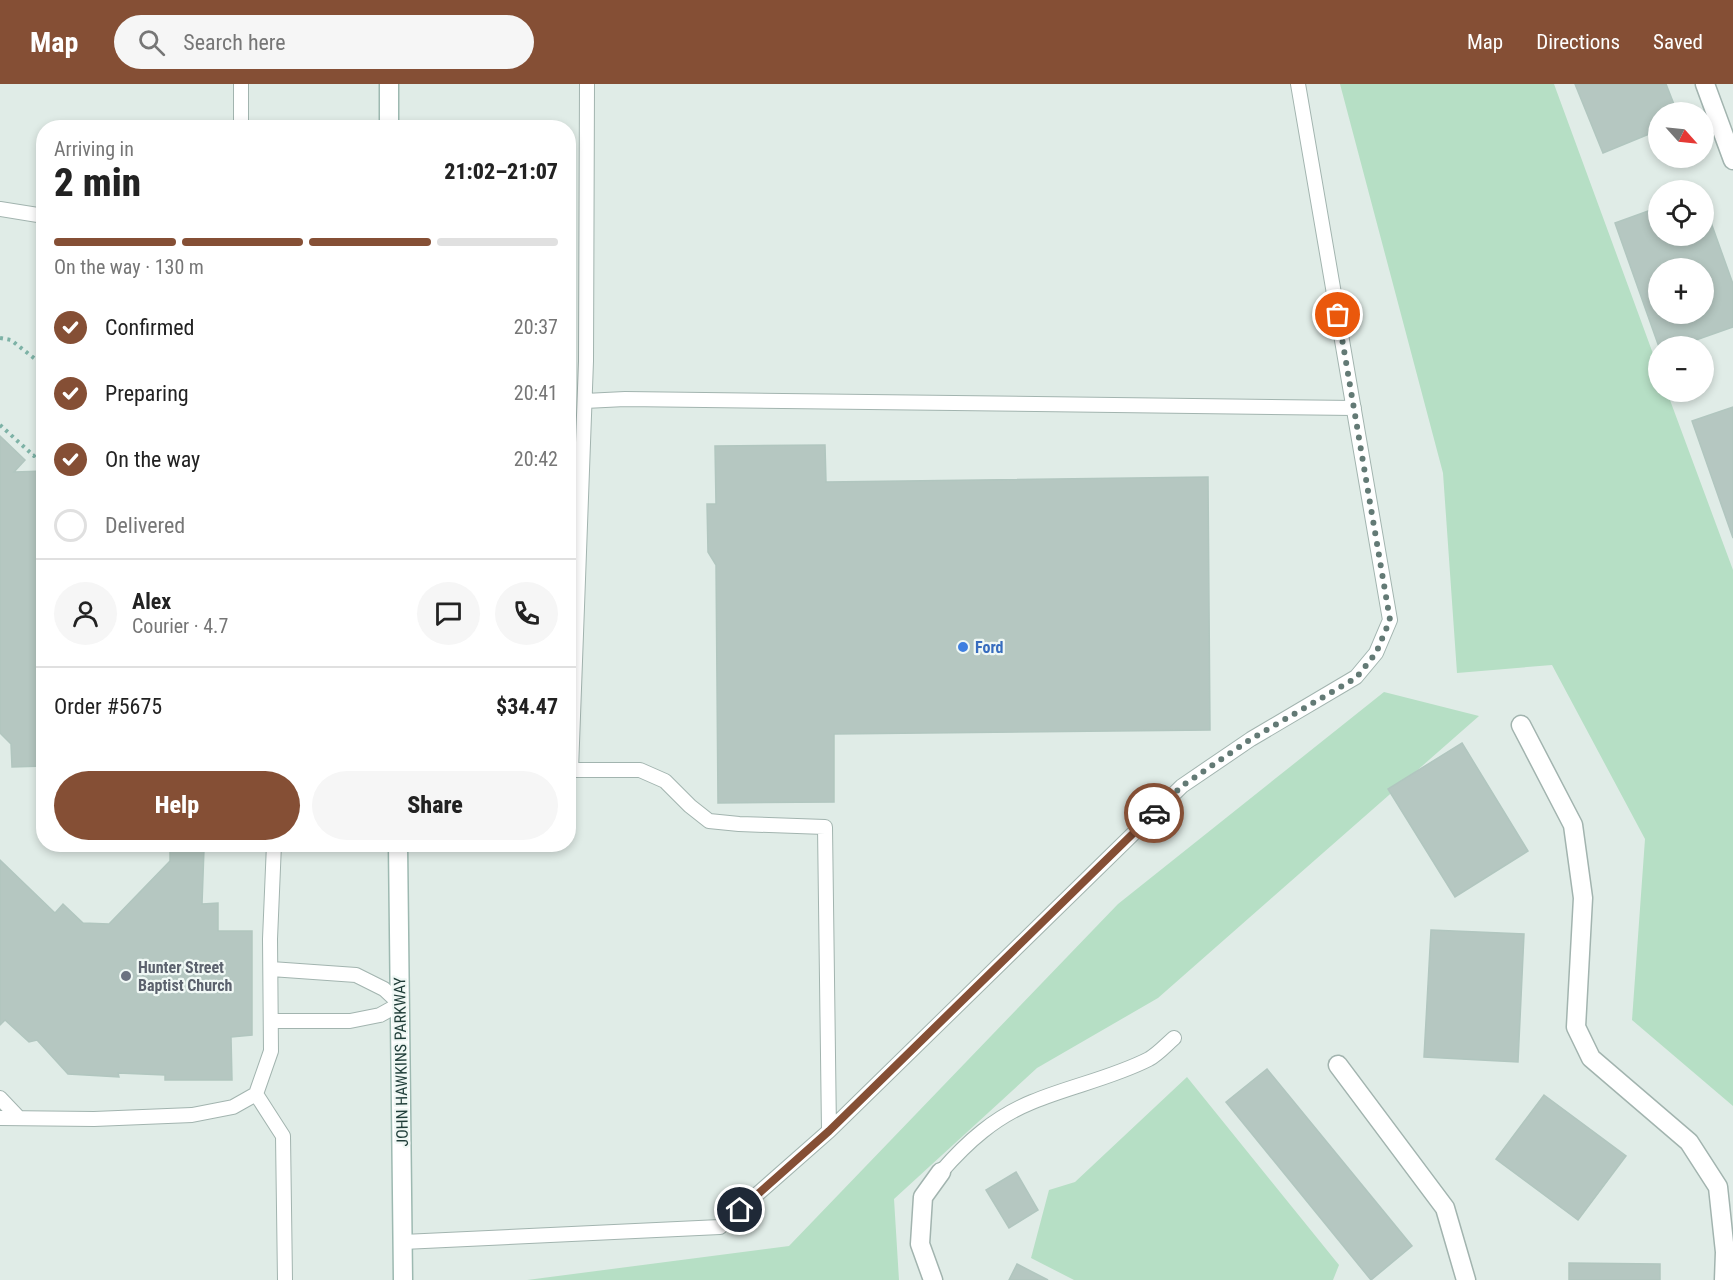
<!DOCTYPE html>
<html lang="en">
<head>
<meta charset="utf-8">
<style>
  :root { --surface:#fff; --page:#f6f6f6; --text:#222; --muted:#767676; --line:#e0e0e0; --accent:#854f35 }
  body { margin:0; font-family:"Roboto Condensed",sans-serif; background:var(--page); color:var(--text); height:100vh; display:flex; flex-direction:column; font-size:22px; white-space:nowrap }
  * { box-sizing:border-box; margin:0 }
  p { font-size:20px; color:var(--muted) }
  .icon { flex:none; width:33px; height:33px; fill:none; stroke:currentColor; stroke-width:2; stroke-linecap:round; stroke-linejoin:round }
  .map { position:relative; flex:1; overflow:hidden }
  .side { position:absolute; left:36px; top:36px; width:540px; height:732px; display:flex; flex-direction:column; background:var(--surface); border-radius:24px; box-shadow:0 3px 9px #0003 }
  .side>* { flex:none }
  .needle { width:39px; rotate:117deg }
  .controls { position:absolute; left:1648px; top:18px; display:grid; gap:12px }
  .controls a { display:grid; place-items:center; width:66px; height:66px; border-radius:50%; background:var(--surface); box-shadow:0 3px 9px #0003; font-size:30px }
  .pin { position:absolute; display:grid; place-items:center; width:51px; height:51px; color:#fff; margin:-26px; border:3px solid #fff; border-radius:50%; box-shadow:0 2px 6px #0007 }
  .courier { position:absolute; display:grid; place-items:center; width:60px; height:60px; margin:-30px; border:4px solid #854f35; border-radius:50%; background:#fff; color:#222; box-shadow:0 2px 8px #0007 }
  .head em { font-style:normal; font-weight:800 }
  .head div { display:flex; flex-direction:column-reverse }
  .head { display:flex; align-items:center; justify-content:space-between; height:102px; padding:0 18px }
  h1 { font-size:39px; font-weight:800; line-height:45px }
  .bar { display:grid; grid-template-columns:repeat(4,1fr); gap:9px 6px; align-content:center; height:72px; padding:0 18px }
  .bar i { height:8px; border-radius:4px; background:var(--line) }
  .bar .on { background:var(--accent) }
  .bar p { grid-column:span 4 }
  .line { display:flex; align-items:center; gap:15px; padding:0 18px; border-top:2px solid var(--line) }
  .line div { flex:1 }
  .round { display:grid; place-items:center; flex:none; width:63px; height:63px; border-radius:32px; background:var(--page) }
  ol { padding:0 18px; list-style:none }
  li { display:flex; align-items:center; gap:18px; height:66px }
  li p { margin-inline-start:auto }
  li .icon { padding:6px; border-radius:50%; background:var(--accent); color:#fff; stroke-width:4 }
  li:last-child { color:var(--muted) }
  li i { width:33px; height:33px; border:3px solid var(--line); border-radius:50% }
  .cta { display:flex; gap:12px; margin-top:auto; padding:12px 18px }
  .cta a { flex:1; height:69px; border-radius:36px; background:var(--accent); color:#fff; font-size:24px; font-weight:800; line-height:69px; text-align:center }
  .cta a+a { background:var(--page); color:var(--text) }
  header { display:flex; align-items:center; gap:36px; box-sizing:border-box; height:84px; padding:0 30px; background:var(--accent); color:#fff }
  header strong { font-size:28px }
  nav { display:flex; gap:33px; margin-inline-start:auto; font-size:21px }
  .search { width:420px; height:54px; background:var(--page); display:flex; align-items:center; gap:15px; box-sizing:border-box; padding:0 21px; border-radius:33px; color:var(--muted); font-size:22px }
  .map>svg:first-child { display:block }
</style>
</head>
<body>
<header>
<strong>Map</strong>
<div class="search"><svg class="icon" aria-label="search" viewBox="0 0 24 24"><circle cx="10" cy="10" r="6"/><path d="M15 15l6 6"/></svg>Search here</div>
<nav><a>Map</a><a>Directions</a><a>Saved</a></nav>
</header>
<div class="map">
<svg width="1733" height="1196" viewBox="0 0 1733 1196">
  <rect width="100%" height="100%" fill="#e0ece7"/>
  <path fill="#b6dfc5" d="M1340,0H1554L1659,286V308H1667L1733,486V1022L1632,936L1645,755L1552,581L1457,589L1443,389Z
    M1384,608L1479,632L1158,914L1037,984L894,1115L899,1196H527L789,1162L1118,820Z
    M1187,993L1339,1181L1333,1196H1074L1031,1174L1049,1106L1075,1098Z"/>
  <path fill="#b5c7c1" stroke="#b1c6bf" stroke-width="1.5" fill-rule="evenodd" d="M1575,0H1666L1677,28H1659V46L1603,69Z
    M1704,119L1733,200V243L1679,262L1659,263L1615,139L1659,123V152H1704ZM1659,184H1704V230H1659Z
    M1733,323V454L1692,337Z
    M0,352L25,376L14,388L44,387V682L12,683L11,660L0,649Z
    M825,361L826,398L1208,393L1210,646L834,650V718L718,719L716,481L708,468L707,420H716L715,362Z
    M1462,659L1528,767L1455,813L1388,705Z
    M166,760H252V762L204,765L202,820L218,819V847H252V951L231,953L232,996H165V991L118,989L119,993L68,990L37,956L29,958L5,936L0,941V776L55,829L63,820L83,839L109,840L170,777V764Z
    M1431,846L1524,850L1518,978L1424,973Z
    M1267,985L1412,1162L1371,1196L1226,1018Z
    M1544,1011L1626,1072L1578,1136L1496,1075Z
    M1016,1088L1038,1126L1009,1144L986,1106Z
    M1569,1179L1660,1180V1196H1569Z
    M1017,1180L1048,1196H1009Z"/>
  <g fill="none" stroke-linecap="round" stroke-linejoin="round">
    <g stroke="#a2b4af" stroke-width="16">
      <path id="lane" d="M241,0V44
        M0,125L44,132
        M585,317L625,315L1354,324
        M571,686L586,277L587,0
        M271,885L356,891L384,905L400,920L380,931L350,937H272
        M256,1010L283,1052L285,1196
        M0,1014L19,1034
        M0,1034L94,1035L192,1031L233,1023L256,1010L271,967L270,855L274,760
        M829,1047L1182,702L1251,655L1356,593L1376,569L1390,536L1298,0
        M941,1088C967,1058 995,1033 1032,1018C1070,1002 1112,994 1149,975C1158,970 1166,961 1174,954
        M403,1158L720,1143L829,1047L825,743L739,740L709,737L690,722L665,697L640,686H568"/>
    </g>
    <g stroke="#a2b4af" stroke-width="21">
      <path id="street" d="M1705,0L1733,76
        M1521,641L1573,741L1583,814L1576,943L1591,974L1689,1058L1718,1103L1725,1168L1724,1196
        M1338,981L1445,1124L1466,1196
        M933,1196L920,1160L923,1113L941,1088"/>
    </g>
    <g stroke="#9db9b1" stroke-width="21">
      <path id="secondary" d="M389,0V44
        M398,760L403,1196"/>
    </g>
    <path stroke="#7db2a6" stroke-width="4" stroke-dasharray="3 4.5" stroke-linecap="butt" d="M0,254L11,256L44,282
      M0,341L34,372L44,361"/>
    <use href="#lane" stroke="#fff" stroke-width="14"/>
    <use href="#street" stroke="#fff" stroke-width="18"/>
    <use href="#secondary" stroke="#fff" stroke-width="18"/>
  </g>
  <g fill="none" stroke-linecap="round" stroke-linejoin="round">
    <path stroke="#637a75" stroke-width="6" stroke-dasharray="0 10.8" d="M1154,729L1182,702L1251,655L1356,594L1376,569L1390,536L1338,231"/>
    <path stroke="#854f35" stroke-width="8" d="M740,1126L829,1047L1154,729"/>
  </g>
  <circle fill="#3f7fe0" stroke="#f0f8f5" stroke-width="2" cx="963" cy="563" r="6"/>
  <circle fill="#6b7280" stroke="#f0f8f5" stroke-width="2" cx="126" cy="892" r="6"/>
  <g text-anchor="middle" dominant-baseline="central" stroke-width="4.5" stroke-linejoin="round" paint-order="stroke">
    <g font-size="16" font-weight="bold" fill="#366cbe" stroke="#f0f8f5" text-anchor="start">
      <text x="975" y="563">Ford</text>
    </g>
    <g font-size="16" font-weight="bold" fill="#5b616d" stroke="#f0f8f5" text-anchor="start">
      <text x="138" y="883">Hunter Street<tspan x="138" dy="18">Baptist Church</tspan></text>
    </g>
    <g font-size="16" fill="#1f3d38" stroke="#f0f8f5">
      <text transform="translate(401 978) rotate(-91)">JOHN HAWKINS PARKWAY</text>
    </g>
  </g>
</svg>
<div class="controls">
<a><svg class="needle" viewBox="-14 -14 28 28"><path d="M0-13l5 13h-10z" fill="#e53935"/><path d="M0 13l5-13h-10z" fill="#767676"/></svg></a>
<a><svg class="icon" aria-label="locate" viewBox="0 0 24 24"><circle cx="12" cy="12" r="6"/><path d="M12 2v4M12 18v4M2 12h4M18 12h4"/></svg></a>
<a>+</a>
<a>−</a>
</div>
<div class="pin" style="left:1338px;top:231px;background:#ea580c"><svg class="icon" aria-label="bag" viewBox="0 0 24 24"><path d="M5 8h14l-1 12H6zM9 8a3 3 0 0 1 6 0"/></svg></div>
<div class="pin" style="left:740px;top:1126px;background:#1f2937"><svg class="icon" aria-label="home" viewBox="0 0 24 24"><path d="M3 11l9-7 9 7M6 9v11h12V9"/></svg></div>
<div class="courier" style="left:1154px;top:729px"><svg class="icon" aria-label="car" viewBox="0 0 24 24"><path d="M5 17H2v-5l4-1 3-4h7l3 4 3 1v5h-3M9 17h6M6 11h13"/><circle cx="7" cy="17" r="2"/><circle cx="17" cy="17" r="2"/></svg></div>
<section class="side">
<div class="head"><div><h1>2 min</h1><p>Arriving in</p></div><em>21:02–21:07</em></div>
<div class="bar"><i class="on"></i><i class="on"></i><i class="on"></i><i></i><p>On the way · 130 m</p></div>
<ol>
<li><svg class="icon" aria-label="check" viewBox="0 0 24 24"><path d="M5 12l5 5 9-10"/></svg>Confirmed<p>20:37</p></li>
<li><svg class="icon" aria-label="check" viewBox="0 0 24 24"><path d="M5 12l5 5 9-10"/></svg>Preparing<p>20:41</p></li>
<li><svg class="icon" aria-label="check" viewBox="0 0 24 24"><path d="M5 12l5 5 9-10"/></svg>On the way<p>20:42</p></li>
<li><i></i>Delivered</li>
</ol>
<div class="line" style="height:108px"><a class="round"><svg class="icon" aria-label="person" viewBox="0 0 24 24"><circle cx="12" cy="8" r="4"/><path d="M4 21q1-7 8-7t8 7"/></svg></a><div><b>Alex</b><p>Courier · 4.7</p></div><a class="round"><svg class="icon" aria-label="chat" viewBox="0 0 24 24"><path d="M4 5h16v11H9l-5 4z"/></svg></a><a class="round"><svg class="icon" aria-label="phone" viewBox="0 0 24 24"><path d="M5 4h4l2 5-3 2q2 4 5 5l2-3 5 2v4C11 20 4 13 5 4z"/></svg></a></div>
<div class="line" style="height:78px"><div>Order #5675</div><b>$34.47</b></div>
<div class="cta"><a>Help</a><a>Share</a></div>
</section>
</div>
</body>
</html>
